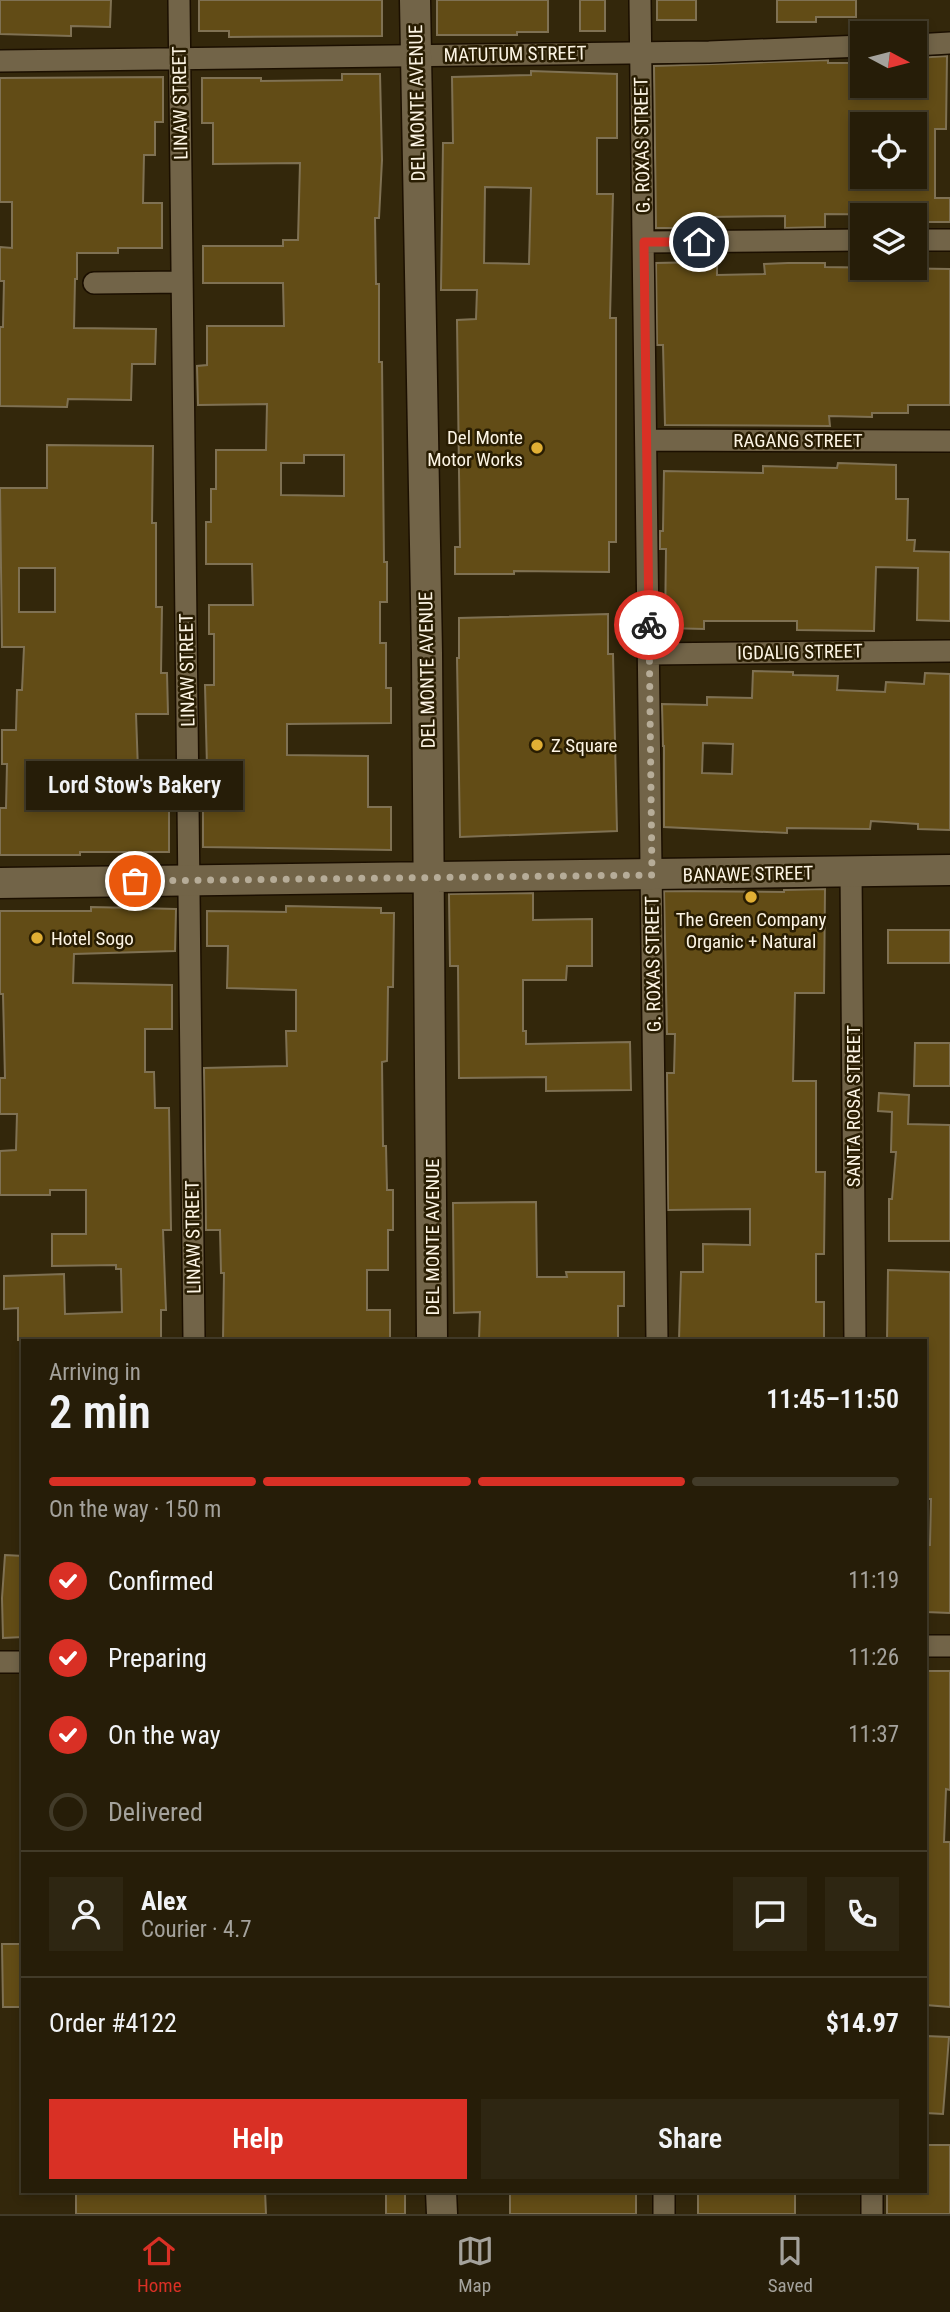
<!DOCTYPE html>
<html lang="en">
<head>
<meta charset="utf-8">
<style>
  :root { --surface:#261d08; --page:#2e2612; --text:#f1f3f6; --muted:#a4a29c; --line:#423b29; --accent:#d93025 }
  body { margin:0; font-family:"Roboto Condensed",sans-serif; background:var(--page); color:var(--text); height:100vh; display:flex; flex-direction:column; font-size:26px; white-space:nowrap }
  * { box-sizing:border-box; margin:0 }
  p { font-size:23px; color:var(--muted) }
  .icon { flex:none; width:38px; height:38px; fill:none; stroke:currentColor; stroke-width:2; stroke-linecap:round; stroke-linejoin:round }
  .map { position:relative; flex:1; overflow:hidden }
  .panel { position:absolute; left:21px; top:1339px; width:906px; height:854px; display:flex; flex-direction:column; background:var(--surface); border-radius:0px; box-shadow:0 4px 10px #0003,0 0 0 2px var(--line) }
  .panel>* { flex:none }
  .needle { width:46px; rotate:97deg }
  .fabs { position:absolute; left:850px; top:21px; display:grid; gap:14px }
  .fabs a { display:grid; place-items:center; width:77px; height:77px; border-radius:0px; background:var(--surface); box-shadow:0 4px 10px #0003,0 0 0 2px var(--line); font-size:35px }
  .pin { position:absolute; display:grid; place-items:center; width:60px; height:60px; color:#fff; margin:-30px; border:4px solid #fff; border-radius:50%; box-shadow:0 2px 7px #0007 }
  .courier { position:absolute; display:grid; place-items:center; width:70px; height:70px; margin:-35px; border:5px solid #d93025; border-radius:50%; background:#fff; color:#222; box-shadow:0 2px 9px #0007 }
  .bubble { position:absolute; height:49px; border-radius:0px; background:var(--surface); box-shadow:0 4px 10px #0003,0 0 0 2px var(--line); font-size:23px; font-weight:600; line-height:49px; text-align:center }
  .head em { font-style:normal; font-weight:600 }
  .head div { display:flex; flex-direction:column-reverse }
  .head { display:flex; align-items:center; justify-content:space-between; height:119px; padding:0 28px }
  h1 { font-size:46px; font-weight:600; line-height:52px }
  .bar { display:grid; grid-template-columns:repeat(4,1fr); gap:10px 7px; align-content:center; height:84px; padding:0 28px }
  .bar i { height:9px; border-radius:5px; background:var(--line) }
  .bar .selected { background:var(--accent) }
  .bar p { grid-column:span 4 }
  .line { display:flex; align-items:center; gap:18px; padding:0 28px; border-top:2px solid var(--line) }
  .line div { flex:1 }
  .round { display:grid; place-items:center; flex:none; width:74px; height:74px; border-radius:0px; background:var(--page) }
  ol { padding:0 28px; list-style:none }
  li { display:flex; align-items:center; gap:21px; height:77px }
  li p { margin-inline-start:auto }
  li .icon { padding:7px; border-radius:50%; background:var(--accent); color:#fff; stroke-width:4 }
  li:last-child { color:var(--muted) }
  li i { width:38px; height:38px; border:4px solid var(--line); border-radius:50% }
  .primary-button { display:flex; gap:14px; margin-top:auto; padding:14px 28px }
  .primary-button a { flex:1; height:80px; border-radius:0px; background:var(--accent); color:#fff; font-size:28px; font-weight:600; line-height:80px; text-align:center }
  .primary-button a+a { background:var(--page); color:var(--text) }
  .dock { display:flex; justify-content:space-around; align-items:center; height:98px; border-top:2px solid var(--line); background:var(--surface); font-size:19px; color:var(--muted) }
  .dock a { display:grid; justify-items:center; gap:4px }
  .dock .selected { color:var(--accent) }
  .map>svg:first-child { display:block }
</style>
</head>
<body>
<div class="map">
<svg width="950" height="2214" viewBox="0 0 950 2214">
  <rect width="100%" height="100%" fill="#33270b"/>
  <path fill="#624c16" stroke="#7f7153" stroke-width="2" fill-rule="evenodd" d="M0,0H111L110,27L71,26V36L0,34Z
    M199,0H382V36L229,37V31H199Z
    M437,0H548V32H517V35H437Z
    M580,0H605V31H580Z
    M657,0H696V20H657Z
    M777,0H856V17H816V22H777Z
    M947,56L946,129H935V198H950V222H915V215L825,214V227L785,228V216L706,217V228H656L654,66L828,60V63H861V86H915V58ZM863,124H915V177H863Z
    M531,71L617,74V138H597V194H613L610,318H616V542H609V572L514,571V574H455V547H460L457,320L476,319L477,290H441L443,143H453L452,77L531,75ZM485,187L531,188L529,264L484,263Z
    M342,74H380L382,160L379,218H375L376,284H379V362H382L384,562H387V602H380V643H386V688H391V723L287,724V755L368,756V807H391V850L203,847V809H208L205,685H214V634H209V605H253L252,564H206V522H211V489H216V450H266L267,404L198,405L197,366L207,365V326H284L283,283H203V246H283V240H298L300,163L213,164V123H202V78H261V81L342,80ZM304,455H344V496L281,495V463H304Z
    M163,77V122H155V155H144L143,203H162V248H118V253H77V279H75L74,328L156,329L155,364H132L131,400L68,399L67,407L0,406V327H3L4,281H0V247L12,248V202H0V78Z
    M702,255H717V275L765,274L764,264L788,263H825V267L950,269V405H908V413H872V417L829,416L830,426L665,425L663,345H657L656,263L702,262Z
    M47,445L153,446L152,523H156V607H162L161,673H167L168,714H136L138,770H153V810H169V852H80V855H0V808H6L7,764H2V730H16L17,690H22L24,647H2L0,488H47ZM19,568H55V612H19Z
    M838,463L896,465V499H908L907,540H915L914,551L950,552V621L917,620L918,568L876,567L874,631L797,630V621H704V629L665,628L666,549H660V531H663L664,471L763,473V466L837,468Z
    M608,614V654H613L617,831L460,837L457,658H459V618Z
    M753,671L793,672V675L838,676L837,690L885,692L886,682L924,684L925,673L950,674V830L918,829V824L871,821L870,829L787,828V833L664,827V746H663L662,704L707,705V697L752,698ZM703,743L733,744L732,774L702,773Z
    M825,889L824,993H795L793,1081H816V1172H825L824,1254H816V1302H824V1340H679L681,1272H703V1244L750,1245V1209L668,1210L667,1073H674L675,1034H667L664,891L784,892V890Z
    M533,893V920L592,919V966H567L566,980H523V1031H526V1044L630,1042L631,1090L546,1091V1077L459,1078L458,966H450L449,894Z
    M286,906L381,908V913H394L393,987H388L387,1061L382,1062L383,1146H386L387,1190H393V1230H388V1270H367V1310H390V1340H223L224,1273H221L220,1230H206L204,1068L287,1066L286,1031H296V990L227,988L228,946H207V911L286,912Z
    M91,907L176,909L175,951L74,954L73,983L172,985V1029H145V1072H154L155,1108H169L171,1230H163L166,1310H161V1340H18V1308L4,1309V1276L64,1274L65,1314L122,1312L121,1269H116V1265L52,1266V1234H86V1190H50V1195H0V1151L16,1150L17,1114H0V1078H5L3,994H0V911H91Z
    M888,930H950V963H888Z
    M915,1043H950V1086H914Z
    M879,1093L909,1095L908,1124L950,1125V1241H889V1199H892L896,1152H891L892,1112L878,1111Z
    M536,1202L537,1277H567L566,1272H624V1306H618V1340H479L480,1312L454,1313L453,1203Z
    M888,1270L950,1272V1613L926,1612V1574L928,1545H930L931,1499H926V1340H887Z
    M5,1555L23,1556V1637L3,1638L2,1598Z
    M926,1671H950V1790L946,1789L944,1842H950V2007L926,2005Z
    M2,1944H23V2007H3Z
    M926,2036L949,2037L943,2114L926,2113Z
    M926,2145H950V2214H887V2191H926Z
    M76,2191H265L266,2214H76Z
    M386,2191H405V2214H386Z
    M510,2191H636V2214H510Z
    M698,2192L795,2194V2214H698Z"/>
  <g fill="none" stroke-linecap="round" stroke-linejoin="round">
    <g stroke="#1b0f00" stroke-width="24">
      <path id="minor" d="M179,0L194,1340
        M640,0L657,1340
        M915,45L950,43
        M0,61L709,52L863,46
        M915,240H950
        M644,242L863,240
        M94,283L182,282
        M646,440L950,441
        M649,654L950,651
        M851,872L855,1340
        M926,1646H950
        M0,1662H23
        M664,2191V2214
        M872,2191V2214"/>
    </g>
    <g stroke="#1b0f00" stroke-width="33">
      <path id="secondary" d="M415,0L427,653L432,1340
        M0,883L950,870
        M441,2191L442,2214"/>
    </g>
    <use href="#minor" stroke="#726448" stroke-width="21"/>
    <use href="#secondary" stroke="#726448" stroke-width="30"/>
  </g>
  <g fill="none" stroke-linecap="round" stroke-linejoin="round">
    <path stroke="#b6ac98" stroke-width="7" stroke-dasharray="0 12.6" d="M135,881L652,875L649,625"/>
    <path stroke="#d93025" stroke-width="9" d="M649,625L644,242H699"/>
  </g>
  <g fill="#e1af34" stroke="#291d02" stroke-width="2.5">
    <circle cx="537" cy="448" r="7"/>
    <circle cx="537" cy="745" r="7"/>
    <circle cx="751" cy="897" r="7"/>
    <circle cx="37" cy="938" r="7"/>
  </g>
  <g text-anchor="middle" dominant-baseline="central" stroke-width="5" stroke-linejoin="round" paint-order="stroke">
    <g font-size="19" fill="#fcf4e4" stroke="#291d02">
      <text transform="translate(515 54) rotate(-1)">MATUTUM STREET</text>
      <text transform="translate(180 103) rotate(-91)">LINAW STREET</text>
      <text transform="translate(417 103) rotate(-91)">DEL MONTE AVENUE</text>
      <text transform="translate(642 145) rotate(-91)">G. ROXAS STREET</text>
      <text x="798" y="440">RAGANG STREET</text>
      <text transform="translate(800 652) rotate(-1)">IGDALIG STREET</text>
      <text transform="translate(187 670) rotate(-91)">LINAW STREET</text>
      <text transform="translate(427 670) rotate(-91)">DEL MONTE AVENUE</text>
      <text transform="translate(748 874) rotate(-1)">BANAWE STREET</text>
      <text transform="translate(653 964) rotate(-91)">G. ROXAS STREET</text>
      <text transform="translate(853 1106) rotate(-90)">SANTA ROSA STREET</text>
      <text transform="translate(193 1237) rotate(-91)">LINAW STREET</text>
      <text transform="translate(432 1237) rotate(-90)">DEL MONTE AVENUE</text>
    </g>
    <g font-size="19" fill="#fcf4e4" stroke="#291d02" text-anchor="start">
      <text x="523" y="437" text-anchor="end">Del Monte<tspan x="523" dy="22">Motor Works</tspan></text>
      <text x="551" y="745">Z Square</text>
      <text x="751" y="919" text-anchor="middle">The Green Company<tspan x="751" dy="22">Organic + Natural</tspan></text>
      <text x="51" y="938">Hotel Sogo</text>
    </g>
  </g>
</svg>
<div class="fabs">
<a><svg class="needle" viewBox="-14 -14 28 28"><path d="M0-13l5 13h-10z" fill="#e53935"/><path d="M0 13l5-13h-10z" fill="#a4a29c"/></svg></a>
<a><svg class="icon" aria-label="locate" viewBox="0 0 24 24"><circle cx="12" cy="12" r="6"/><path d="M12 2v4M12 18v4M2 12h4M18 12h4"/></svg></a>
<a><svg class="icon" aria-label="layers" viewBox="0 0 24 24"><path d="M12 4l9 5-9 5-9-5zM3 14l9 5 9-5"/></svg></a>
</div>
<div class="pin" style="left:135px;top:881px;background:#ea580c"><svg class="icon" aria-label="bag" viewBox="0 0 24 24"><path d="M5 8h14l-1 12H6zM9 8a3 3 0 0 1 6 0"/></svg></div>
<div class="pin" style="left:699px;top:242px;background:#1f2937"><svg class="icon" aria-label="home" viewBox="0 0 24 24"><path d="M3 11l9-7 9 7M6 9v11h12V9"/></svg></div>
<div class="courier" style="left:649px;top:625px"><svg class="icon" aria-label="bike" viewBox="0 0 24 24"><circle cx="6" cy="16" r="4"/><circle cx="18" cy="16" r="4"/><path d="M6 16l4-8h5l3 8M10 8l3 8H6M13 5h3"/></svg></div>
<div class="bubble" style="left:26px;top:761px;width:217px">Lord Stow's Bakery</div>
<section class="panel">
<div class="head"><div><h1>2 min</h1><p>Arriving in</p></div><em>11:45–11:50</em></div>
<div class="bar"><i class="selected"></i><i class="selected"></i><i class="selected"></i><i></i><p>On the way · 150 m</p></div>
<ol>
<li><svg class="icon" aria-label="check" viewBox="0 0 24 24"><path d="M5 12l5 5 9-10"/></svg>Confirmed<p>11:19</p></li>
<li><svg class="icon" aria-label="check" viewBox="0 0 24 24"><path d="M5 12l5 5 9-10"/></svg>Preparing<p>11:26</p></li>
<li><svg class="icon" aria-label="check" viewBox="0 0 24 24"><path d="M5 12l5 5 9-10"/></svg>On the way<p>11:37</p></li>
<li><i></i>Delivered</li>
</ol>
<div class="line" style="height:126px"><a class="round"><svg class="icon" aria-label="person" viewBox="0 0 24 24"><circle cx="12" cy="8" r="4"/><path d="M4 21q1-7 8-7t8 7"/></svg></a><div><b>Alex</b><p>Courier · 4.7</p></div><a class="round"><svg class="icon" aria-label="chat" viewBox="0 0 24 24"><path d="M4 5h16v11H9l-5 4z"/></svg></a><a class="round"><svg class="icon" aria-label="phone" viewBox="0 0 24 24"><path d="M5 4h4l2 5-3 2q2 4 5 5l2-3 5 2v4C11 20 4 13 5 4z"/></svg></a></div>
<div class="line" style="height:91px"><div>Order #4122</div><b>$14.97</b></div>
<div class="primary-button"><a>Help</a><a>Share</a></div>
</section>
</div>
<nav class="dock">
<a class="selected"><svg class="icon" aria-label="home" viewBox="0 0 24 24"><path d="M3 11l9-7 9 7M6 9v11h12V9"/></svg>Home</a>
<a><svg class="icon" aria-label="map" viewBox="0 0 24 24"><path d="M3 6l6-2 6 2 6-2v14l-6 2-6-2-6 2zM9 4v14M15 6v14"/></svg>Map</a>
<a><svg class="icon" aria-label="saved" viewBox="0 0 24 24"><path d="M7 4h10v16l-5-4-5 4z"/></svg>Saved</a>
</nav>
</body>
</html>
